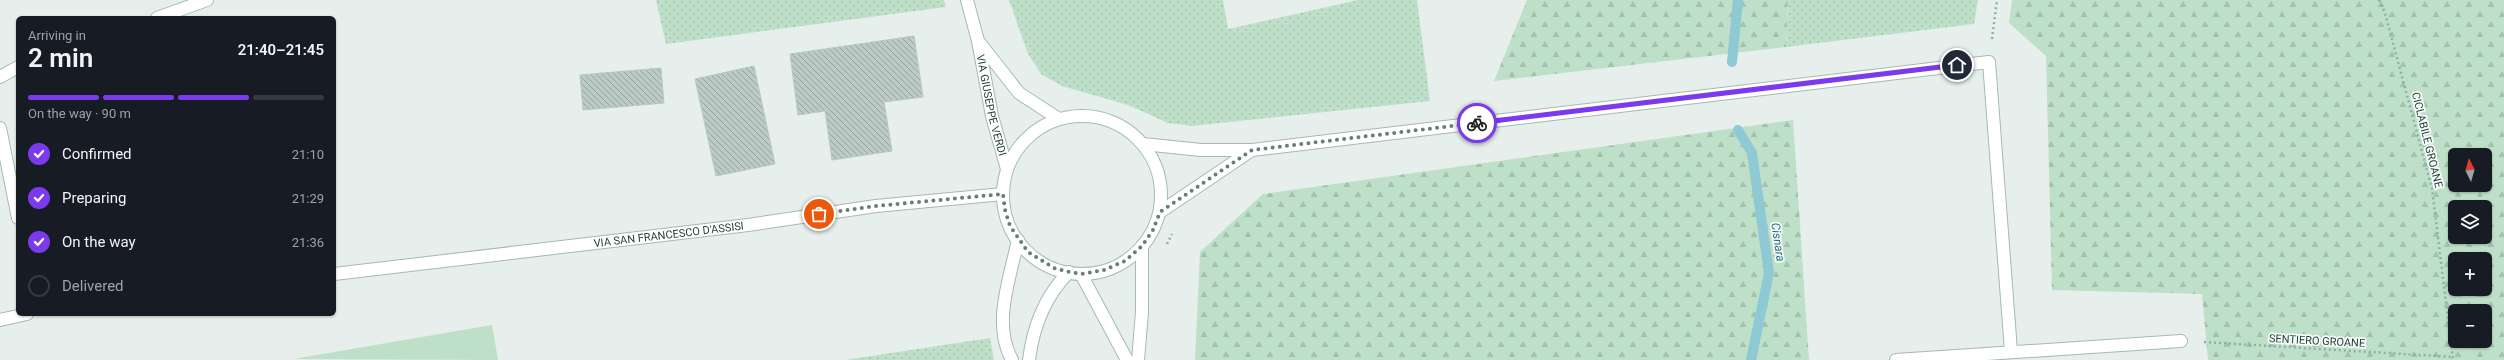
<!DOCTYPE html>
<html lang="en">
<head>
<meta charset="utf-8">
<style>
  :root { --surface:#171b24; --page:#242831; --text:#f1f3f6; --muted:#9ea1a6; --line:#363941; --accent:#7c3aed }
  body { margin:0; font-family:Roboto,sans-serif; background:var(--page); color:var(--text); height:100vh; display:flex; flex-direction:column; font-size:15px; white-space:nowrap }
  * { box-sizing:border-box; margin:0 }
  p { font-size:13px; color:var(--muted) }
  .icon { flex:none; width:22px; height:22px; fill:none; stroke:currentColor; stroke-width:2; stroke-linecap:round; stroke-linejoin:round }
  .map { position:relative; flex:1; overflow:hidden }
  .side { position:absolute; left:16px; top:16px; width:320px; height:300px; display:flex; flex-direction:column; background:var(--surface); border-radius:6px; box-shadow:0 1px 3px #0004 }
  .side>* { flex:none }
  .needle { width:26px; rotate:355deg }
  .tools { position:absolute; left:2448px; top:148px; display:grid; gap:8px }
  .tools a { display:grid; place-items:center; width:44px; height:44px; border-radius:6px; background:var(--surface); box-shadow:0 1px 3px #0004; font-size:20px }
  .pin { position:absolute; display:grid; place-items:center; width:34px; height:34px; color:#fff; margin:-17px; border:2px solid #fff; border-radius:50%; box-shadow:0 1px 4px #0007 }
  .courier { position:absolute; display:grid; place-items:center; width:40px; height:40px; margin:-20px; border:3px solid #7c3aed; border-radius:50%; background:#fff; color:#222; box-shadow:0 1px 5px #0007 }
  .summary em { font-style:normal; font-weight:600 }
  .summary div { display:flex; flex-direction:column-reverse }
  .summary { display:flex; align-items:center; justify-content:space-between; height:68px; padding:0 12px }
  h1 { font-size:26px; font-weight:600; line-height:30px }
  .bar { display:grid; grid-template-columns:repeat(4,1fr); gap:6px 4px; align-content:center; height:48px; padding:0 12px }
  .bar i { height:5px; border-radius:3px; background:var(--line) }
  .bar .current { background:var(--accent) }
  .bar p { grid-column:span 4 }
  ol { padding:0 12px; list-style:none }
  li { display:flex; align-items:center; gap:12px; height:44px }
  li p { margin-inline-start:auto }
  li .icon { padding:4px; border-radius:50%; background:var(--accent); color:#fff; stroke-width:4 }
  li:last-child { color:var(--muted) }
  li i { width:22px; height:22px; border:2px solid var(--line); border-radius:50% }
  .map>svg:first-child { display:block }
</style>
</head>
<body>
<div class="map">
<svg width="2504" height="360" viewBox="0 0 2504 360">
  <defs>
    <pattern id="green-dots" width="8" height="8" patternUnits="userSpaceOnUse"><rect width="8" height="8" fill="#bfe0c8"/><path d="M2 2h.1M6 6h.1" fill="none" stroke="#a4c1ad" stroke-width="1.8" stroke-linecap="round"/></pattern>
    <pattern id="forest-firs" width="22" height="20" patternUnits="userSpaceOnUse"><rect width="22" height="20" fill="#bfe0c8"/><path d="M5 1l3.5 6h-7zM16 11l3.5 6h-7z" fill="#a4c1ad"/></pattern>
    <pattern id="building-back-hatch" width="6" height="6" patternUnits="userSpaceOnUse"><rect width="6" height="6" fill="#bbcac4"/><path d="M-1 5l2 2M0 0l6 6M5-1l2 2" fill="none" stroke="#98a6a0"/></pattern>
  </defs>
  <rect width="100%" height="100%" fill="#e6efeb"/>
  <path fill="url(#green-dots)" d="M656,0H944L946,7L666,44Z
    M1009,0H1223L1228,29L1358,0H1417L1430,101L1192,126L1168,123L1128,105L1062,86L1041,74L1028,54Z
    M1788,0H1978L1974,24L1786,47Z
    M990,338L994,360H845Z"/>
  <path fill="url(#forest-firs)" fill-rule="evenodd" d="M1527,0H1788L1786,47L1494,81Z
    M2012,0H2504V360H2208L2202,294L2052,290L2046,56L2009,23ZM2455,155H2485V185H2455ZM2455,207H2485V237H2455ZM2455,259H2485V289H2455ZM2455,311H2485V341H2455Z
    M1793,120L1809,360H1195L1200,252L1263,194Z"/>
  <path fill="#bfe0c8" d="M492,325L498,360L293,359Z"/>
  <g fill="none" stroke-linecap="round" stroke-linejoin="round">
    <path stroke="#8ec9d4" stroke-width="10" d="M1732,62L1738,0
      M1738,130L1752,153L1769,273L1751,360"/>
  </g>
  <path fill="url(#building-back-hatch)" stroke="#b8c9c2" d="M914,36L923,97L884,102L892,151L832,160L825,111L798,115L790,54Z
    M754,66L775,164L716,176L695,79Z
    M661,68L664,103L583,110L580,75Z"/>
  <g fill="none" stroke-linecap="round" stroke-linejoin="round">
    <g stroke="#a8b8b2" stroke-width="14">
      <path id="lane" d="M157,18L207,0
        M0,77L18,67
        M0,128L18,218
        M1896,360L2181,341"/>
    </g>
    <g stroke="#a8b8b2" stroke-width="14">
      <g id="street">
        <path d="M1143,144L1201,150H1252L1989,62L2011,351"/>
        <path d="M1160,212L1252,150"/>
        <path id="s1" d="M334,274L748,225L876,206L1003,194"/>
        <path d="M0,320L27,314"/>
        <path d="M1012,360C992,324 1010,278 1018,240"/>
        <path d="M1029,360C1033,327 1045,296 1069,272"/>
      </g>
    </g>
    <g stroke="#a4bbb3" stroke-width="14">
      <g id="secondary">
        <path id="s2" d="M967,0L978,41L992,116L1007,169"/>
        <path d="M979,42L1019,93L1059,119"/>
        <circle cx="1082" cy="195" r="79"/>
        <path d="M1081,274L1127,360"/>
        <path d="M1138,360L1142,312V246"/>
      </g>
    </g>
    <path stroke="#86b3a5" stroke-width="2.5" stroke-dasharray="2 3" stroke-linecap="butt" d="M2379,0L2385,13L2432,189L2453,360
      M1992,39L1997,0
      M1167,244L1172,234
      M2204,342L2453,357"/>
    <use href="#lane" stroke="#fff" stroke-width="12"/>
    <use href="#street" stroke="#fff" stroke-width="12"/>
    <use href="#secondary" stroke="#fff" stroke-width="12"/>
  </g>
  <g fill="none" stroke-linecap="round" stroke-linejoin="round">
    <path stroke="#687f78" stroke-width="4" stroke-dasharray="0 7.2" d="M819,214L876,206L1003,194L1005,210L1010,226L1028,252L1054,268L1069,272L1081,274L1104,270L1125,261L1142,246L1153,230L1160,212L1252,150L1477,123"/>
    <path stroke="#7c3aed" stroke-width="5" d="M1477,123L1957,65"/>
  </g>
  <g text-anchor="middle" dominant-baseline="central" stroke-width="3.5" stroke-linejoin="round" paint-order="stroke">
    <g font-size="11" fill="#24423a" stroke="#f7fbf9">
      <text stroke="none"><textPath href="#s2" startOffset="108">VIA GIUSEPPE VERDI</textPath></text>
      <text transform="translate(2427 140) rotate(76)">CICLABILE GROANE</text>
      <text stroke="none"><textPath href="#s1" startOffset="337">VIA SAN FRANCESCO D'ASSISI</textPath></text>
      <text transform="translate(2317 341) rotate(3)">SENTIERO GROANE</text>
    </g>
    <g font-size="12" font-style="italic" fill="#1c6f80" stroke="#f7fbf9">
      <text transform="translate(1778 242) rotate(82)">Cisnara</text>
    </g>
  </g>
</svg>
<div class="tools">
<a><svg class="needle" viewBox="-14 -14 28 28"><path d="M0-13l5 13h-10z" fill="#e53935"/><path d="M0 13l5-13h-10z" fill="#9ea1a6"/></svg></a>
<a><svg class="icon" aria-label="layers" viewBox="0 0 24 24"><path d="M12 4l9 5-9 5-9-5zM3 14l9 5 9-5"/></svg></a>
<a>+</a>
<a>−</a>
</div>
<div class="pin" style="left:819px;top:214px;background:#ea580c"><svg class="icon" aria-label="bag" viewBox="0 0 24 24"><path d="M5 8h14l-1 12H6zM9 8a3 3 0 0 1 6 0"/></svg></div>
<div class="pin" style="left:1957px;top:65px;background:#1f2937"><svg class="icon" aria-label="home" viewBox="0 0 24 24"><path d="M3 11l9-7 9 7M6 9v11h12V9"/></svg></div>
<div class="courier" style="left:1477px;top:123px"><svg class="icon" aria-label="bike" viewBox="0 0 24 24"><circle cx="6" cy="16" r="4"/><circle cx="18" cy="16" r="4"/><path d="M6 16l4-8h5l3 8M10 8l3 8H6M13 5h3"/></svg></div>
<section class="side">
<div class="summary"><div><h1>2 min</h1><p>Arriving in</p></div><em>21:40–21:45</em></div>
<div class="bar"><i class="current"></i><i class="current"></i><i class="current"></i><i></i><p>On the way · 90 m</p></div>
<ol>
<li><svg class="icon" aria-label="check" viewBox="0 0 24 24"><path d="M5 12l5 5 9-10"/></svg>Confirmed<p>21:10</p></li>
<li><svg class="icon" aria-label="check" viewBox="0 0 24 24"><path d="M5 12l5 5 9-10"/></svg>Preparing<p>21:29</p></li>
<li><svg class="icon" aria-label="check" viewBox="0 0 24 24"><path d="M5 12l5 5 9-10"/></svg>On the way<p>21:36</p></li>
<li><i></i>Delivered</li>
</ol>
</section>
</div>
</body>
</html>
